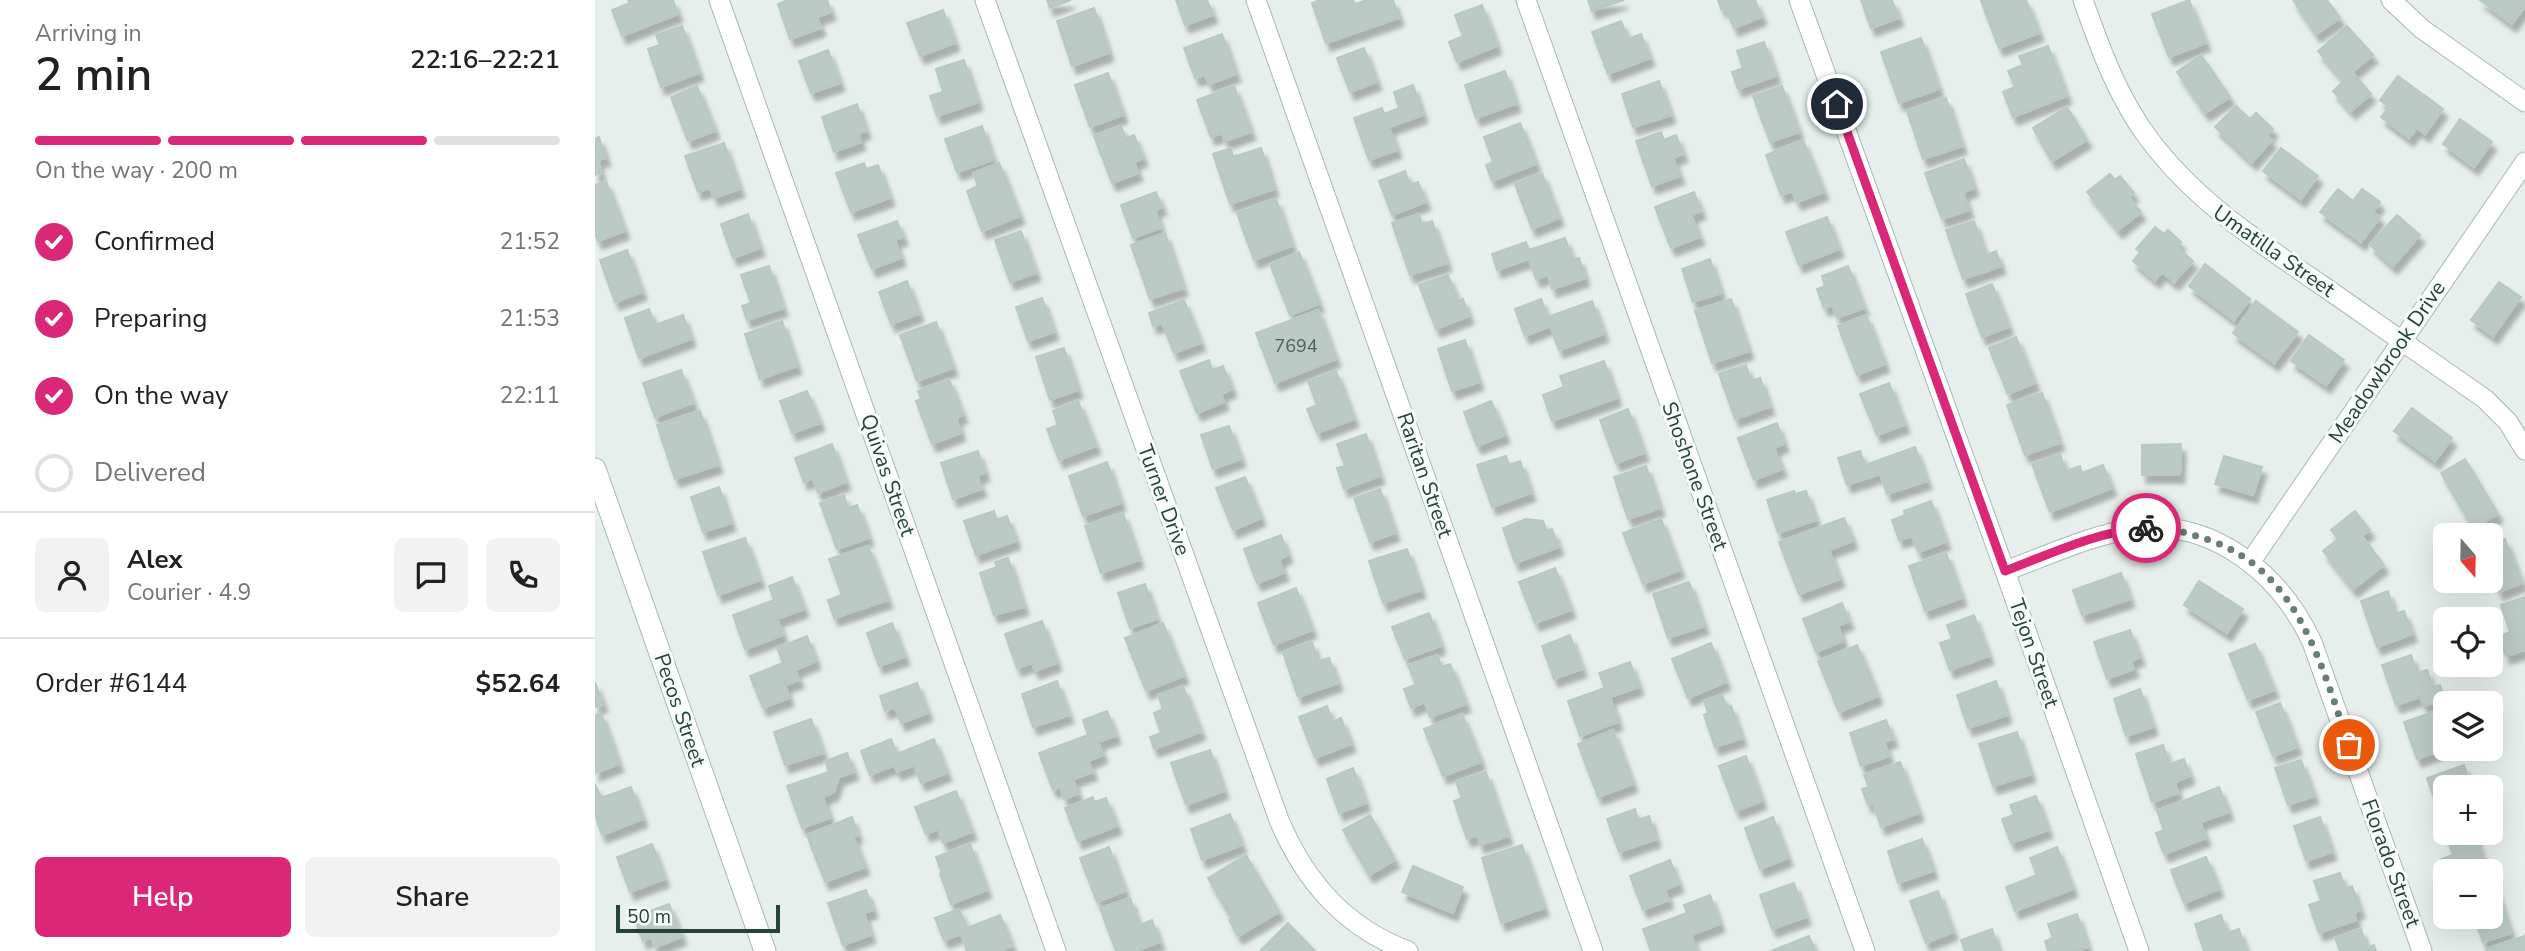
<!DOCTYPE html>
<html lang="en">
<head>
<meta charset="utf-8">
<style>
  :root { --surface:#fff; --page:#f2f2f2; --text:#202124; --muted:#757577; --line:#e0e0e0; --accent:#db2777 }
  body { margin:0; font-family:"Nunito Sans",sans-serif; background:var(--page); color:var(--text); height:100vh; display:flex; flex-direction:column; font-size:26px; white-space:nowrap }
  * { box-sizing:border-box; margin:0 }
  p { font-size:23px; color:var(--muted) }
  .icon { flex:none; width:38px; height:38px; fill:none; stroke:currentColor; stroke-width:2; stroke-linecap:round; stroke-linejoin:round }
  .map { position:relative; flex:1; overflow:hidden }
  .sheet { display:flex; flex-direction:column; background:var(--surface); width:595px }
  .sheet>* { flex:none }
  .needle { width:46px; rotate:160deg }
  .controls { position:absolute; left:1838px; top:523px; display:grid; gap:14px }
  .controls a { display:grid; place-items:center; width:70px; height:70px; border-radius:10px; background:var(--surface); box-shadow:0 7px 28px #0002; font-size:35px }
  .scale { position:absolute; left:21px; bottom:18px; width:164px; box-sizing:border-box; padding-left:7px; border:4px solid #24423a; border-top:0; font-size:19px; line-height:24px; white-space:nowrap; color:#24423a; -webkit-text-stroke:5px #f7fbf9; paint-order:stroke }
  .pin { position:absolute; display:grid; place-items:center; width:60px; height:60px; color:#fff; margin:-30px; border:4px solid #fff; border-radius:50%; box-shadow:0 2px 7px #0007 }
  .courier { position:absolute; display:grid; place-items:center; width:70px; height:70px; margin:-35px; border:5px solid #db2777; border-radius:50%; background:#fff; color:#222; box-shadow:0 2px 9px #0007 }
  .summary em { font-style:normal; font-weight:600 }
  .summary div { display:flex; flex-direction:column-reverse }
  .summary { display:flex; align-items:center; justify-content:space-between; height:119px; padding:0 35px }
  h1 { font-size:46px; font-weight:600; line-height:52px }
  .bar { display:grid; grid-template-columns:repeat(4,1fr); gap:10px 7px; align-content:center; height:84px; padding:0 35px }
  .bar i { height:9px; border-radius:5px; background:var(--line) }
  .bar .selected { background:var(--accent) }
  .bar p { grid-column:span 4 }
  .line { display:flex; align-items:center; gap:18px; padding:0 35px; border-top:2px solid var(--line) }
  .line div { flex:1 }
  .round { display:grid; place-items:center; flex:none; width:74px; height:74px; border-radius:10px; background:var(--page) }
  ol { padding:0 35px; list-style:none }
  li { display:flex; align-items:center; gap:21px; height:77px }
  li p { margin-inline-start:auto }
  li .icon { padding:7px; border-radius:50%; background:var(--accent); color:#fff; stroke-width:4 }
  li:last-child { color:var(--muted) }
  li i { width:38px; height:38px; border:4px solid var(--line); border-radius:50% }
  .action { display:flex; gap:14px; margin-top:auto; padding:14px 35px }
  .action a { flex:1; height:80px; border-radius:10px; background:var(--accent); color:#fff; font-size:28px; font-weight:600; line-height:80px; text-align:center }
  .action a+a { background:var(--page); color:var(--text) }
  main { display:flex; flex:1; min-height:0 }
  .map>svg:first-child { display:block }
</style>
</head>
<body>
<main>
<section class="sheet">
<div class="summary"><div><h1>2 min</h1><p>Arriving in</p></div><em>22:16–22:21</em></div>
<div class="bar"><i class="selected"></i><i class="selected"></i><i class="selected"></i><i></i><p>On the way · 200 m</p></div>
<ol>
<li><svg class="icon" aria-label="check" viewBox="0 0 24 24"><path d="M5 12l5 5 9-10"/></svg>Confirmed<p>21:52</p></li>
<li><svg class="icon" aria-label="check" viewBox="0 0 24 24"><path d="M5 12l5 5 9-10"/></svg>Preparing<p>21:53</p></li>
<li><svg class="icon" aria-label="check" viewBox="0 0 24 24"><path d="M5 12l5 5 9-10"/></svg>On the way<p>22:11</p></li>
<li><i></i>Delivered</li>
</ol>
<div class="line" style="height:126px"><a class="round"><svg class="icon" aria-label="person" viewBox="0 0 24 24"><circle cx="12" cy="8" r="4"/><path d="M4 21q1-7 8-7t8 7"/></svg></a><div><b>Alex</b><p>Courier · 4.9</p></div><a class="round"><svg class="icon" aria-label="chat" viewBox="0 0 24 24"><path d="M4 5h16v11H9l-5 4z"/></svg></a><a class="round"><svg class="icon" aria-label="phone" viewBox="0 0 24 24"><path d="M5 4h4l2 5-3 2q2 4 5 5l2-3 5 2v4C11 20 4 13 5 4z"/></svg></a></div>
<div class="line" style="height:91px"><div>Order #6144</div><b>$52.64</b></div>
<div class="action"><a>Help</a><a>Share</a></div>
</section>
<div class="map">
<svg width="1930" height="951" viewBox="0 0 1930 951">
  <defs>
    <filter id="shadow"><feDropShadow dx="4.5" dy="8" stdDeviation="2" flood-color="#0004"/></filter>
  </defs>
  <rect width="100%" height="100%" fill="#e6efeb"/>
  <path fill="#bbcac4" stroke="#b8c9c2" stroke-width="2" filter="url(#shadow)" d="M33,0H78L83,14L27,36L17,10L35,3Z
    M193,0H232L236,12L222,17L226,28L195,39L183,4Z
    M452,0H476L455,8Z
    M581,0H612L618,15L590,25Z
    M725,0H758L760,4L772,0H798L804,18L731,43L717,3Z
    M993,0H1029L997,11Z
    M1123,0H1160L1167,17L1139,28L1130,7L1126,9Z
    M1266,0H1297L1304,18L1276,28Z
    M1390,0H1431L1444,33L1404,48L1386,1Z
    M1594,0L1611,43L1574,57L1557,14Z
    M1698,0H1732L1745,18L1721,34Z
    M1885,0H1930V6L1917,24Z
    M887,5L902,46L862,62L854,42L868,36L860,15Z
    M499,8L514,53L477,66L462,21Z
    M348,10L360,43L325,56L312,23Z
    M1026,21L1033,39L1046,34L1055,58L1013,74L997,32Z
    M87,26L104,73L66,87L53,49L65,45L61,35Z
    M1752,26L1778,55L1757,72L1776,94L1756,111L1738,91L1749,81L1723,51Z
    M627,34L641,74L614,84L610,75L600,78L589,48Z
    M1326,38L1344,89L1304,103L1286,52Z
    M1169,42L1181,76L1143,89L1137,72L1148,68L1142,51Z
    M1453,46L1472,96L1418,117L1408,92L1420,87L1413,71L1428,65L1424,56Z
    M769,48L782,82L755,92L742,58Z
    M233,50L245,83L216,93L204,61Z
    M1606,55L1635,97L1610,113L1582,72Z
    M369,60L383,102L342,116L335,96L348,92L341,69Z
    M910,71L921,104L881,118L870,85Z
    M513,73L528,115L495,127L480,85Z
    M1803,76L1848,109L1830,134L1822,128L1814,138L1786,117L1794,107L1785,100Z
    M1064,81L1076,115L1038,127L1027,94Z
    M818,85L828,115L794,127L802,150L774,160L759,118L787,108L789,114L804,108L799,92Z
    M102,86L120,131L93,141L76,97Z
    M639,86L656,132L630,141L627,133L616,137L602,100Z
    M1187,86L1204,132L1175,142L1158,96Z
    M1351,98L1367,146L1328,159L1312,111Z
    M262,104L271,131L263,134L266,142L239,152L227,117Z
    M1641,106L1655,119L1661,113L1678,129L1672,136L1677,140L1657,162L1620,127Z
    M1472,107L1492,140L1457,161L1438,128Z
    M1865,119L1897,142L1879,167L1848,144Z
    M925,123L941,164L897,181L891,165L898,162L889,137Z
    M387,126L398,160L362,172L350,139Z
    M526,126L531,139L539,135L548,158L539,162L543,173L517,183L499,136Z
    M1066,132L1069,140L1081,135L1088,154L1078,158L1085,176L1057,186L1041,141Z
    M4,137L11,158L2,160L6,173L0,175V139Z
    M1208,140L1229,192L1202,202L1197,191L1186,195L1171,155Z
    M129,143L145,189L119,198L115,188L103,192L90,156Z
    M636,148L638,157L666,148L679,189L635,204L618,154Z
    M1686,148L1723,176L1706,199L1668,171Z
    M1369,159L1379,188L1368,192L1374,210L1347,219L1330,173Z
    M269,163L271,169L283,165L295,198L256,212L241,173Z
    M404,163L425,216L387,231L372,191L383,186L378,173Z
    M810,171L815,185L823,182L831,202L797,215L784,181Z
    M947,173L964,218L937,229L920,184Z
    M1515,174L1520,180L1525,176L1539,193L1534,197L1546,212L1523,230L1492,192Z
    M11,181L30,231L3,241L0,234V185Z
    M1743,189L1758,201L1767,189L1785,202L1778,212L1785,217L1766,242L1725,212Z
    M561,192L567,207L560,210L566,228L538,238L526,205Z
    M1099,192L1106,211L1096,215L1105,237L1076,248L1060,207Z
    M681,199L697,246L659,260L642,213Z
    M153,214L165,248L138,258L126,224Z
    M824,214L827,224L837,221L852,263L815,275L797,223Z
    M1802,215L1825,235L1798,266L1775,245Z
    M1232,217L1244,249L1204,265L1191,232Z
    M302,221L308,237L300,240L306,258L277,269L263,235Z
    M1379,221L1391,255L1401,251L1406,266L1368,279L1351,230Z
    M1560,227L1569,234L1573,230L1586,242L1582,247L1598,261L1579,282L1567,272L1560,280L1538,261L1545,252L1541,249Z
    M426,231L441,273L415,282L400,240Z
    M570,233L588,288L555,299L536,245Z
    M970,238L978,260L984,258L990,278L957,289L953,275L941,279L934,259L902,270L897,254L931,242L934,250Z
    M32,250L47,292L20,302L5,260Z
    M704,252L724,304L695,315L675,264Z
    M1115,259L1126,293L1098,302L1087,269Z
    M1610,264L1655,299L1639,320L1594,286Z
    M174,266L188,308L152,320L147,306L156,303L146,275Z
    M1253,266L1269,308L1242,318L1237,305L1229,308L1222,289L1230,286L1227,276Z
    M853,275L863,301L868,299L874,316L841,329L824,285Z
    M312,281L324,314L296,324L284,292Z
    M1904,282L1926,297L1898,336L1876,320Z
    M1397,284L1414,327L1387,337L1371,294Z
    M447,298L459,332L433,341L421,307Z
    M946,299L953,317L997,301L1009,334L964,350L955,326L930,336L920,309Z
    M1136,299L1154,351L1117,363L1100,311Z
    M589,300L606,343L579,353L567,323L558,326L554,313Z
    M1661,301L1703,332L1679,363L1638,333Z
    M54,309L60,325L88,315L96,339L44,358L30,318Z
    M723,310L741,359L680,383L661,333Z
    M1271,315L1290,364L1262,375L1243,326Z
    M187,321L202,366L165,379L150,334Z
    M341,322L358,368L322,381L305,335Z
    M1714,335L1749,360L1731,385L1696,361Z
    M1421,337L1440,383L1413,394L1394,348Z
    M870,340L884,382L857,391L843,349Z
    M469,348L483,390L455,400L441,357Z
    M614,360L617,370L628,366L637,389L626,394L629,402L602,413L585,371Z
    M1009,361L1022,398L957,421L948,395L969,387L965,376Z
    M1151,365L1156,381L1165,378L1175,407L1140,419L1124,374Z
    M86,370L98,403L60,417L48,383Z
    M741,371L759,419L722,433L712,409L722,405L713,381Z
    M354,379L368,415L361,418L366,433L337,444L321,401L326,399L323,391Z
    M1294,383L1310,425L1282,435L1265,394Z
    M212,391L225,423L197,433L185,401Z
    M1447,393L1465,443L1430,455L1412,405Z
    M483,401L501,446L464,460L452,429L463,425L458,411Z
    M896,401L910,435L882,446L869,412Z
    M1817,408L1857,438L1840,461L1799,431Z
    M1033,409L1049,453L1021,463L1005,420Z
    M105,411L123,465L80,479L62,425Z
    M1182,423L1189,444L1179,448L1187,469L1159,480L1143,438Z
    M634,426L646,459L618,469L606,435Z
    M771,434L785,476L749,489L742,468L750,466L742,444Z
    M237,444L251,482L223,493L217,478L209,482L200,458Z
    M1586,444L1585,475H1547V445Z
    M1320,447L1332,481L1292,494L1285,474L1252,485L1243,458L1265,451L1270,465Z
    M383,451L390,473L382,476L387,489L358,499L346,463Z
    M1465,454L1471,471L1485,466L1487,473L1508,465L1517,488L1455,512L1437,464Z
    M911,456L914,465L925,461L936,493L897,507L882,465Z
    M1629,456L1667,467L1658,495L1620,484Z
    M1870,459L1903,514L1878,528L1846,473Z
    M512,462L526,503L488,516L474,476Z
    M1051,466L1065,508L1033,519L1019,477Z
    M650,477L666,518L638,530L621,488Z
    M124,487L136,523L108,532L96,497Z
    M785,489L800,533L775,542L759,498Z
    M1199,491L1200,494L1211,491L1221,520L1183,533L1172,500Z
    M249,495L253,508L262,505L274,538L242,549L225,503Z
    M1336,501L1351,542L1323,552L1317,536L1304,540L1297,520L1310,515L1309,511Z
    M399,511L402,520L412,516L421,541L381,555L369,521Z
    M1760,511L1775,530L1767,536L1789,565L1758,589L1728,551L1743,539L1736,530Z
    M528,513L544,560L506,573L490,526Z
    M1249,518L1258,541L1234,550L1245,579L1204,594L1184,542Z
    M931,519L948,521L952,531L957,529L964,547L920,563L908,528Z
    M1066,519L1085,570L1048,584L1028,533Z
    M686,535L693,555L684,559L689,573L662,583L649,549Z
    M150,538L165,580L123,595L108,552Z
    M1910,539L1927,583L1904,592L1895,570V545Z
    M273,546L293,600L239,618L233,600L247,595L234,559Z
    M812,549L826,590L788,603L774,561Z
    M1351,553L1367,598L1330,611L1314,566Z
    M413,558L429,607L399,615L385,573L402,567L400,562Z
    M960,568L976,610L940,623L924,582Z
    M1526,573L1535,599L1487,615L1478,590Z
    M197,577L209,609L182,619L188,635L150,649L138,615L179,600L174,586Z
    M1604,581L1648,609L1632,633L1589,605Z
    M1094,582L1109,626L1073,638L1058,594Z
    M550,584L562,619L535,628L523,593Z
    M701,588L717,630L679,645L663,603Z
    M1793,591L1800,614L1809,611L1817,634L1782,647L1766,601Z
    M1930,597V650L1911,656L1904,636L1915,632L1906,605Z
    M1247,603L1254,621L1243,626L1248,641L1221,652L1208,619Z
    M834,613L846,646L810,659L797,627Z
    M1379,615L1394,656L1355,670L1345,643L1357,639L1352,625Z
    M447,621L462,663L440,671L437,663L422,668L410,634Z
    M297,623L310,657L284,666L272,633Z
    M568,623L589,676L551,691L530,638Z
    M1535,630L1545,657L1536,661L1539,669L1512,679L1499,642Z
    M975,635L987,669L959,679L947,646Z
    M212,636L221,661L200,670L204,680L190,685L194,698L168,708L155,676L188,663L182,648Z
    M717,642L723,661L734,658L743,683L703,697L688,652Z
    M1116,643L1131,682L1093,698L1077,659Z
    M1660,644L1679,690L1653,700L1634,654Z
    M1262,645L1283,696L1244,712L1223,661Z
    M842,655L847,667L855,664L871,704L835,717L830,702L816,708L809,689L821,685L813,665Z
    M1816,655L1822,673L1832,670L1838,687L1845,685L1850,699L1829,706L1825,697L1801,705L1787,665Z
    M1035,662L1044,687L1015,697L1023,722L985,736L973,701L1010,688L1004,673Z
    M462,681L474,715L438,727L427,694Z
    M1401,681L1412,715L1373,728L1362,695Z
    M0,682L8,704L0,707Z
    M322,683L333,713L306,723L300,707L290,711L285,696Z
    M588,686L606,732L559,749L555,737L566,733L559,713L568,709L563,695Z
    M1545,689L1558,727L1531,736L1519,699Z
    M1127,695L1132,707L1136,706L1147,738L1120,747L1109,715L1113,713L1109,701Z
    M1685,703L1702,747L1678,756L1661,712Z
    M732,706L738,722L746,718L756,744L720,758L704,717Z
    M1847,709L1850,717V739L1846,741L1849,749L1822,759L1809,722Z
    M512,711L521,736L503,742L508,755L493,761L498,772L478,779L483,794L469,799L465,787L458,790L444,753L493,735L488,720Z
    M6,713L24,764L0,773V715Z
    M867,714L886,762L848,776L829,729Z
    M216,719L228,753L190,765L179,732Z
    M1291,720L1298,739L1289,742L1294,756L1266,766L1255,733Z
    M1018,730L1038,784L1003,797L983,744Z
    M1422,732L1436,774L1398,786L1384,744Z
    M296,739L302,754L339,739L352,773L326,783L319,765L302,772L299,765L275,775L266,751Z
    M1568,745L1575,764L1589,759L1595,776L1580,782L1583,793L1557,802L1541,754Z
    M615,750L629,791L591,805L576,763Z
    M252,753L259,772L244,777L239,792L228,797L235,818L207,828L192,786L234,772L230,761Z
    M1151,756L1167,801L1141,811L1124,766Z
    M1706,760L1719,796L1693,805L1680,768Z
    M1305,762L1324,813L1286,827L1278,803L1273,805L1267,789L1274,787L1269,775Z
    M1869,765L1876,788H1850V813L1845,815L1832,778Z
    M758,768L771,803L744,813L732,779Z
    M891,772L913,836L885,845L882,835L872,839L859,801L867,798L861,782Z
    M0,784L6,798L36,787L48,819L7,835L0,815Z
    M1624,787L1634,812L1605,822L1611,838L1569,854L1561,833L1569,830L1562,811Z
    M361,791L377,832L348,843L343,829L331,834L320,807Z
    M1441,796L1453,830L1416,843L1407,819L1419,815L1415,805Z
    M498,797L499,802L511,798L522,826L483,841L470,808Z
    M1040,809L1043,820L1054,816L1061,839L1024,852L1012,819Z
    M635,814L647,845L607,860L596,829Z
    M775,815L800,860L774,875L748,830Z
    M257,817L263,835L258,836L270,867L230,882L212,835Z
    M1178,817L1193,858L1165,869L1150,828Z
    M1725,817L1737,852L1711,861L1699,826Z
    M1857,833H1879L1889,863L1863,872H1851L1846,859L1858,855L1851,835Z
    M1327,839L1338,871L1303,883L1293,851Z
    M57,844L70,879L35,892L22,857Z
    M375,844L392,890L356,904L345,874L347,873L341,857Z
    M927,845L949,908L906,923L887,858Z
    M514,847L530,891L502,902L485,858Z
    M1462,847L1478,889L1420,911L1411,887L1442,875L1435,858Z
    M651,855L684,912L643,936L634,920L637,919L613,878Z
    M1611,857L1624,889L1589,903L1576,870Z
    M1075,860L1084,884L1070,890L1074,900L1048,910L1035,876Z
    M818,866L868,887L858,913L807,892Z
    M1745,873L1750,889L1757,886L1765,910L1759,913L1761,920L1724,933L1714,905L1726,901L1719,881Z
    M1898,881L1916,933L1888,942L1879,917H1895V882Z
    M1199,883L1211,917L1177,929L1165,895Z
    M271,890L278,910L269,913L276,935L248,945L233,903Z
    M1343,891L1358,932L1331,943L1315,901Z
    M1115,895L1125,924L1096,935L1102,951H1056L1048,929L1092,913L1089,905Z
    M535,898L544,925L557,920L565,942L541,951H521L505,908Z
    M74,904L87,937L60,947L56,937L48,941L39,917Z
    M364,909L372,928L405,915L417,946L405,951H372L366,934L349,940L340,918Z
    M1482,914L1493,947L1480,951H1453L1450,941L1458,938L1453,924Z
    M1626,915L1632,933L1644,929L1651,951H1609L1600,924Z
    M693,923L720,951H665Z
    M1397,929L1404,951H1370L1366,940Z
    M1766,929L1772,948L1779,945L1781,951H1745L1740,938Z
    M1214,936L1220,951H1176Z
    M1929,936L1930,951H1892L1891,949Z"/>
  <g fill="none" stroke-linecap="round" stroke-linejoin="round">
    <g stroke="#a8b8b2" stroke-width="21">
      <path id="minor" d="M124,0L461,951
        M390,0L684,820C710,881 749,927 813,951
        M661,0L998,951
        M931,0L1270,951
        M1204,0L1410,571L1544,951
        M1488,0C1505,48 1523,98 1554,139C1601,202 1664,242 1728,286C1782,324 1836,361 1890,399L1913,422L1930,450
        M1796,0L1827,29L1930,102
        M1656,561L1930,162
        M1410,571C1452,556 1495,535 1538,529C1618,518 1685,574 1717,642L1827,951"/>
    </g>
    <g stroke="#a4bbb3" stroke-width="23">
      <path id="secondary" d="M0,469L170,951"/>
    </g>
    <use href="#minor" stroke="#fff" stroke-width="19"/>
    <use href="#secondary" stroke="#fff" stroke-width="21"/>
  </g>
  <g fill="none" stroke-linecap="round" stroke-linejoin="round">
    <path stroke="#687f78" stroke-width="7" stroke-dasharray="0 12.6" d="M1551,528C1574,527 1593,533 1614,540C1704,571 1726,665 1754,745"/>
    <path stroke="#db2777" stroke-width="9" d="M1242,104L1410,571C1455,554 1503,531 1551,528"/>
  </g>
  <g text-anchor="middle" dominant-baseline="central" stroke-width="6" stroke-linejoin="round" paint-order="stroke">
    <g font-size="18" fill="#4a645c">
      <text x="701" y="346">7694</text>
    </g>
    <g font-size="21" fill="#24423a" stroke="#f7fbf9">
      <text transform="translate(1679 251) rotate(35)">Umatilla Street</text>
      <text transform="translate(1792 362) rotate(-56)">Meadowbrook Drive</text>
      <text transform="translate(293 475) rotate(71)">Quivas Street</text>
      <text transform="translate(830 475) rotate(71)">Raritan Street</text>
      <text transform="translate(1100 476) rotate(70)">Shoshone Street</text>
      <text transform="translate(569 500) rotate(70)">Turner Drive</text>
      <text transform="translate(1439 653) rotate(71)">Tejon Street</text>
      <text transform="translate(85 710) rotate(71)">Pecos Street</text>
      <text transform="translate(1796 863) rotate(70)">Florado Street</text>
    </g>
  </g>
</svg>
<div class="controls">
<a><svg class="needle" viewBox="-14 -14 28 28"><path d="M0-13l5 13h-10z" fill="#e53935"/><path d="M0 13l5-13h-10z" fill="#757577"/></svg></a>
<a><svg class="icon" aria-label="locate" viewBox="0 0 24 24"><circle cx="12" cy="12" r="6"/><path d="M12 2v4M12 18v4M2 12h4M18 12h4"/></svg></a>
<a><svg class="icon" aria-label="layers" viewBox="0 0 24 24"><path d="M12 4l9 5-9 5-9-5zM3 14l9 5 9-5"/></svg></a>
<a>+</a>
<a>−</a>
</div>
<div class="scale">50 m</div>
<div class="pin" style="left:1754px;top:745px;background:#ea580c"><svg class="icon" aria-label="bag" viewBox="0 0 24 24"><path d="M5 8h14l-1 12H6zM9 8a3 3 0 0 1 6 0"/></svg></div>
<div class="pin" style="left:1242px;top:104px;background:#1f2937"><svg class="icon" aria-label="home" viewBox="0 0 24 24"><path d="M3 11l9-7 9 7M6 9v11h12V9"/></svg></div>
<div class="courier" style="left:1551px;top:528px"><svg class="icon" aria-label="bike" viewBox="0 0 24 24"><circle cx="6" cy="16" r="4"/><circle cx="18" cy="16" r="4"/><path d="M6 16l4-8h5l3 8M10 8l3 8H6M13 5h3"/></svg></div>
</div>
</main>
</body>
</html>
